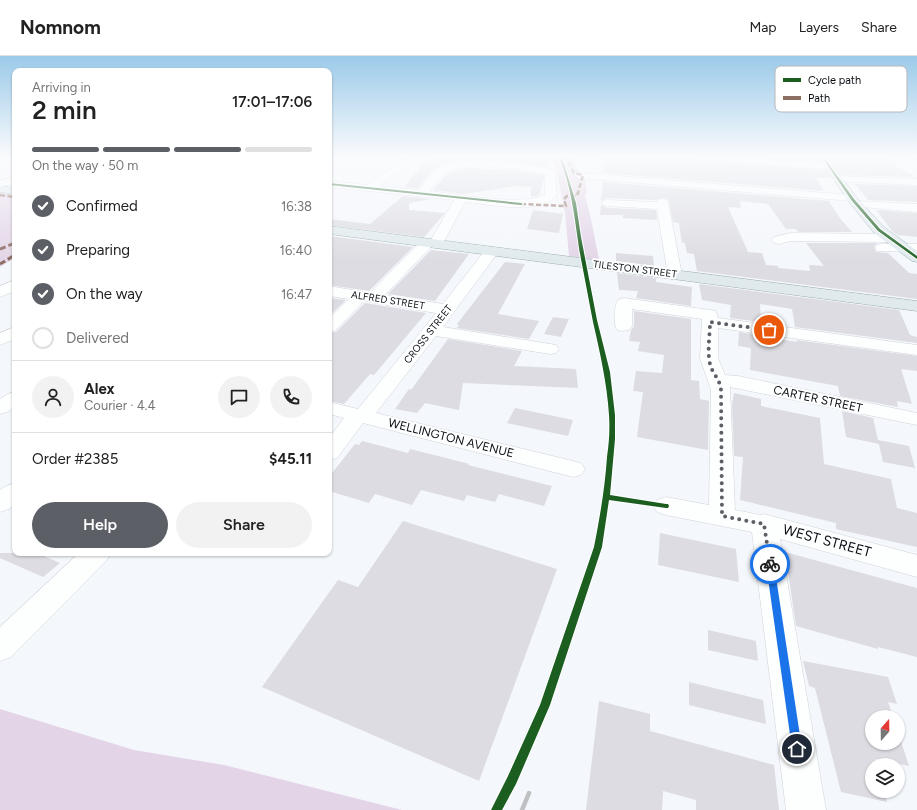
<!DOCTYPE html>
<html lang="en">
<head>
<meta charset="utf-8">
<style>
  :root { --surface:#fff; --page:#f2f2f2; --text:#222; --muted:#767676; --line:#e0e0e0; --accent:#5c6066 }
  body { margin:0; font-family:Figtree,sans-serif; background:var(--page); color:var(--text); height:100vh; display:flex; flex-direction:column; font-size:15px; white-space:nowrap }
  * { box-sizing:border-box; margin:0 }
  p { font-size:13px; color:var(--muted) }
  .icon { flex:none; width:22px; height:22px; fill:none; stroke:currentColor; stroke-width:2; stroke-linecap:round; stroke-linejoin:round }
  .map { position:relative; flex:1; overflow:hidden }
  .sheet { position:absolute; left:12px; top:12px; width:320px; height:488px; display:flex; flex-direction:column; background:var(--surface); border-radius:8px; box-shadow:0 1px 3px #0004 }
  .sheet>* { flex:none }
  .needle { width:26px; rotate:20deg }
  .controls { position:absolute; left:865px; top:654px; display:grid; gap:8px }
  .controls a { display:grid; place-items:center; width:40px; height:40px; border-radius:50%; background:var(--surface); box-shadow:0 1px 3px #0004; font-size:20px }
  .pin { position:absolute; display:grid; place-items:center; width:34px; height:34px; color:#fff; margin:-17px; border:2px solid #fff; border-radius:50%; box-shadow:0 1px 4px #0007 }
  .courier { position:absolute; display:grid; place-items:center; width:40px; height:40px; margin:-20px; border:3px solid #1a73e8; border-radius:50%; background:#fff; color:#222; box-shadow:0 1px 5px #0007 }
  .overview em { font-style:normal; font-weight:600 }
  .overview div { display:flex; flex-direction:column-reverse }
  .overview { display:flex; align-items:center; justify-content:space-between; height:68px; padding:0 20px }
  h1 { font-size:26px; font-weight:600; line-height:30px }
  .bar { display:grid; grid-template-columns:repeat(4,1fr); gap:6px 4px; align-content:center; height:48px; padding:0 20px }
  .bar i { height:5px; border-radius:3px; background:var(--line) }
  .bar .active { background:var(--accent) }
  .bar p { grid-column:span 4 }
  .line { display:flex; align-items:center; gap:10px; padding:0 20px; border-top:1px solid var(--line) }
  .line div { flex:1 }
  .round { display:grid; place-items:center; flex:none; width:42px; height:42px; border-radius:21px; background:var(--page) }
  ol { padding:0 20px; list-style:none }
  li { display:flex; align-items:center; gap:12px; height:44px }
  li p { margin-inline-start:auto }
  li .icon { padding:4px; border-radius:50%; background:var(--accent); color:#fff; stroke-width:4 }
  li:last-child { color:var(--muted) }
  li i { width:22px; height:22px; border:2px solid var(--line); border-radius:50% }
  .action { display:flex; gap:8px; margin-top:auto; padding:8px 20px }
  .action a { flex:1; height:46px; border-radius:24px; background:var(--accent); color:#fff; font-size:16px; font-weight:600; line-height:46px; text-align:center }
  .action a+a { background:var(--page); color:var(--text) }
  header { display:flex; align-items:center; gap:24px; box-sizing:border-box; height:56px; padding:0 20px; background:var(--surface); border-bottom:1px solid var(--line) }
  header strong { font-size:19px }
  nav { display:flex; gap:22px; margin-inline-start:auto; font-size:14px }
  .map>svg:first-child { display:block }
</style>
</head>
<body>
<header>
<strong>Nomnom</strong>
<nav><a>Map</a><a>Layers</a><a>Share</a></nav>
</header>
<div class="map">
<svg width="917" height="754" viewBox="0 0 917 754">
  <rect width="100%" height="100%" fill="#f4f7fb"/>
  <path fill="#e3d5e7" d="M548,100H573L575,103H573L580,118L585,123L587,137L585,138L592,168L599,204L569,200L565,157L556,112Z
    M0,136L15,138V202L0,211Z
    M0,653L134,694L224,709L402,754H0Z"/>
  <path fill="#dcdce2" d="M435,100L533,103V100H551L547,111L496,103H464L451,105L439,110L433,114L418,132L404,131L425,106H428Z
    M604,100H643L676,102V100H683L689,104L826,114L831,122H816L824,135L603,117Z
    M738,100H817L820,105Z
    M828,100H879L915,121L842,119Z
    M467,112L512,114L544,119V123L539,139L531,141V131L517,130L464,138L433,134L446,119L454,115Z
    M603,126L829,145L839,161L852,176H798L796,173H786L768,148L740,145L741,152L728,151L748,196L762,197L766,209L778,210V212L810,215L809,209L824,210L806,187H877L874,191L876,196L888,197L909,217L917,218V243L697,215L694,198L687,197L685,187H682L679,167L673,166L669,146L667,143L662,142L655,144L607,142L601,145Z
    M855,128L917,130V146L868,144Z
    M403,140L432,143L409,147V154L445,157L424,181L329,169V163L370,168Z
    M601,149L607,152L656,154L657,164L623,162V159H600Z
    M533,154L563,158L559,177L527,173Z
    M876,154L917,157V181L898,179L893,176Z
    M329,180L413,191L369,235L329,229Z
    M431,194L469,198L435,245L388,238Z
    M616,197L653,200L654,210L616,205Z
    M505,206L525,208L498,258L539,265L529,283L457,272L459,269L457,268Z
    M617,217L656,222V226L692,231L691,250L636,242L638,235L619,234Z
    M699,228L899,254L910,279L917,281V287L795,271L792,253L760,248L761,266L730,262L731,249L702,244Z
    M329,242L346,244L329,260Z
    M365,247L426,257L374,319L370,318L344,348L329,345V277L336,276Z
    M634,255L691,263V324L699,325L700,343L709,345L708,394L637,381L643,336L633,335L636,315L662,317L664,299L638,295L640,286L629,285L631,274L634,270Z
    M553,261L569,263L561,281L544,278Z
    M739,276L797,286L796,284L917,300V315L901,313L912,348L897,345L898,351L840,340L838,330L750,314L751,292L738,290Z
    M448,283L522,295L514,310L576,313L578,332L463,327L459,354L425,347L417,357L395,353L409,333L411,334Z
    M734,337L761,343V350L820,362L824,408L891,423L897,452L917,457V491L836,473V467L740,444L743,401L734,400L732,348Z
    M515,352L573,364L568,380L507,367Z
    M842,355L873,362L878,384L909,390L915,412L883,406L879,388L846,381Z
    M362,385L408,397L410,393L446,402L469,408L468,409L552,430L544,450L499,438L495,446L467,439L464,445L421,434L412,449L375,438L369,447L329,435V421L355,388L359,389Z
    M403,465L557,513L479,725L262,631L338,524L358,531Z
    M660,477L736,493L739,526L658,509Z
    M785,496L917,532V601L878,591V593L796,570Z
    M0,497H37L60,507L43,521L0,502Z
    M708,574L756,585L758,605L708,594Z
    M803,605L888,621L897,648L888,646L893,661H872V687H898V676L909,710L875,703L877,709H872V735H884L887,746L841,736L815,632L809,630Z
    M689,626L763,644L766,668L689,649Z
    M599,645L650,658V675L774,709L779,754H696V744L663,735L662,754H586Z"/>
  <g fill="none" stroke-linecap="round" stroke-linejoin="round">
    <g stroke="#cfd3d9" stroke-width="1">
      <path id="minor" d="M410,100H421L379,130L419,134C425,126 431,116 440,111C465,97 527,107 554,114L555,116L557,139C541,160 488,148 465,146L441,191L436,192L431,191L385,239L443,248L487,192L492,191L497,192L499,195L443,271L550,288L556,289L559,293L556,297L550,298L436,280L376,357L581,407L585,413L581,419L573,421L363,367L337,402L329,404V382L344,362L329,358V346L358,353L436,257L364,245L335,275L329,276V262L349,243L329,240V230L370,237L422,184H431L454,144L329,131V125L367,129ZM467,111L512,112L545,118V138C527,151 454,138 430,135C441,118 446,113 467,111Z
        M684,100H722L828,107L833,110L828,113L689,103Z
        M582,117L851,139L855,140L857,142L855,144L851,145L578,122L577,120Z
        M837,120L917,123V129L833,125L832,123Z
        M15,121V127L0,131V125Z
        M662,143L666,144L668,146L682,219L680,222L675,223L670,222L668,219L657,153L607,150L603,149L601,147L603,145L607,144L656,146L658,144Z
        M856,145L917,148V156L852,150L850,148L852,146Z
        M791,177L888,178L893,179L895,182L893,185L888,186L791,185L779,188L774,187L772,184L774,181Z
        M882,188H917V196L877,195L875,192L877,189Z
        M15,224V235L0,241V230Z
        M624,242L710,254L716,255L718,262L917,289V299L718,272V302L725,319L738,320L917,357V369L730,331L735,454L761,459L764,458L917,499V521L780,483L826,754H786L752,476L666,459L657,456L653,450L657,444L666,441L709,449L711,334L700,302L702,263L632,253V270L629,274L623,275L617,274C613,267 614,250 618,244Z
        M15,271V283L0,289V277Z
        M15,336V351L7,356L0,358V343L8,338Z
        M15,427V449L9,453L0,456V434L6,430Z
        M79,497H111L107,504L11,601L0,605V571Z"/>
    </g>
    <g stroke="#99a9b1" stroke-width="1">
      <path id="major" d="M818,100H826L857,142L884,171L917,195V206L912,205L874,177L849,146Z
        M0,130L15,132V138L0,136Z
        M329,170L917,245V255L329,178Z"/>
    </g>
    <use href="#minor" fill="#fdfefe" fill-rule="evenodd"/>
    <use href="#major" fill="#e0eaed" fill-rule="evenodd"/>
    <path stroke="#bfc0c1" stroke-width="4.5" d="M522,754L529,737"/>
    <path stroke="#8d6e63" stroke-width="2.5" stroke-dasharray="5 2.5" stroke-linecap="butt" d="M0,139L15,141
      M521,148L566,150L564,143L567,140H577L583,119L574,117L568,105L564,102"/>
    <path stroke="#8d6e63" stroke-width="3" stroke-dasharray="6 3" stroke-linecap="butt" d="M0,193L15,187
      M0,208L15,199"/>
    <g stroke="#fff" stroke-width="2">
      <path id="cycleway" d="M558,100H560L564,108L576,147L581,181L597,264L610,316L615,359V383L610,439L666,448H668L669,450L668,452H666L609,444L602,491L550,649L516,728L502,754H491L508,720L540,649L594,491C600,461 605,431 607,401C609,387 610,373 609,359C607,327 600,297 593,266C589,245 585,224 581,203C575,170 573,131 558,100Z
        M821,100H823L854,143L880,173L917,200V203L878,175L852,145Z
        M329,127L521,147L523,148L521,149L329,129Z"/>
    </g>
    <use href="#cycleway" fill="#1b5e20" fill-rule="evenodd"/>
  </g>
  <linearGradient id="sky" x2="0" y2="1"><stop stop-color="#9bcae9"/><stop offset="0.49" stop-color="#fafbfd"/><stop offset="1" stop-color="#fafbfd" stop-opacity="0"/></linearGradient>
  <rect width="917" height="205" fill="url(#sky)"/>
  <path fill="#1a73e8" d="M770,505L774,508L802,693L801,697L797,698L793,697L792,693L766,508Z"/>
  <g fill="none" stroke-linecap="round" stroke-linejoin="round">
    <path stroke="#5c6066" stroke-width="4" stroke-dasharray="0 7.2" d="M769,274L710,266C710,279 707,295 710,308C712,317 720,323 721,334L722,460L764,468L770,508"/>
  </g>
  <g text-anchor="middle" dominant-baseline="central" stroke-width="4" stroke-linejoin="round" paint-order="stroke">
    <g font-size="10" fill="#0a0f15" stroke="#fff">
      <text transform="translate(635 213) rotate(7)">TILESTON STREET</text>
      <text transform="translate(388 244) rotate(9)">ALFRED STREET</text>
      <text transform="translate(428 278) rotate(-52)">CROSS STREET</text>
    </g>
    <g font-size="12" fill="#0a0f15" stroke="#fff">
      <text transform="translate(818 343) rotate(12)">CARTER STREET</text>
      <text transform="translate(451 382) rotate(14)">WELLINGTON AVENUE</text>
    </g>
    <g font-size="14" fill="#0a0f15" stroke="#fff">
      <text transform="translate(827 485) rotate(15)">WEST STREET</text>
    </g>
  </g>
  <rect x="775" y="10" width="132" height="46" rx="6" fill="#fff" stroke="#b6b7b9" stroke-width="1"/>
  <rect x="783" y="22" width="18" height="4" fill="#1b5e20"/>
  <rect x="783" y="40" width="18" height="4" fill="#8d6e63"/>
  <g font-size="11" fill="#0a0f15">
    <text x="808" y="28">Cycle path</text>
    <text x="808" y="46">Path</text>
  </g>
</svg>
<div class="controls">
<a><svg class="needle" viewBox="-14 -14 28 28"><path d="M0-13l5 13h-10z" fill="#e53935"/><path d="M0 13l5-13h-10z" fill="#767676"/></svg></a>
<a><svg class="icon" aria-label="layers" viewBox="0 0 24 24"><path d="M12 4l9 5-9 5-9-5zM3 14l9 5 9-5"/></svg></a>
</div>
<div class="pin" style="left:769px;top:274px;background:#ea580c"><svg class="icon" aria-label="bag" viewBox="0 0 24 24"><path d="M5 8h14l-1 12H6zM9 8a3 3 0 0 1 6 0"/></svg></div>
<div class="pin" style="left:797px;top:693px;background:#1f2937"><svg class="icon" aria-label="home" viewBox="0 0 24 24"><path d="M3 11l9-7 9 7M6 9v11h12V9"/></svg></div>
<div class="courier" style="left:770px;top:508px"><svg class="icon" aria-label="bike" viewBox="0 0 24 24"><circle cx="6" cy="16" r="4"/><circle cx="18" cy="16" r="4"/><path d="M6 16l4-8h5l3 8M10 8l3 8H6M13 5h3"/></svg></div>
<section class="sheet">
<div class="overview"><div><h1>2 min</h1><p>Arriving in</p></div><em>17:01–17:06</em></div>
<div class="bar"><i class="active"></i><i class="active"></i><i class="active"></i><i></i><p>On the way · 50 m</p></div>
<ol>
<li><svg class="icon" aria-label="check" viewBox="0 0 24 24"><path d="M5 12l5 5 9-10"/></svg>Confirmed<p>16:38</p></li>
<li><svg class="icon" aria-label="check" viewBox="0 0 24 24"><path d="M5 12l5 5 9-10"/></svg>Preparing<p>16:40</p></li>
<li><svg class="icon" aria-label="check" viewBox="0 0 24 24"><path d="M5 12l5 5 9-10"/></svg>On the way<p>16:47</p></li>
<li><i></i>Delivered</li>
</ol>
<div class="line" style="height:72px"><a class="round"><svg class="icon" aria-label="person" viewBox="0 0 24 24"><circle cx="12" cy="8" r="4"/><path d="M4 21q1-7 8-7t8 7"/></svg></a><div><b>Alex</b><p>Courier · 4.4</p></div><a class="round"><svg class="icon" aria-label="chat" viewBox="0 0 24 24"><path d="M4 5h16v11H9l-5 4z"/></svg></a><a class="round"><svg class="icon" aria-label="phone" viewBox="0 0 24 24"><path d="M5 4h4l2 5-3 2q2 4 5 5l2-3 5 2v4C11 20 4 13 5 4z"/></svg></a></div>
<div class="line" style="height:52px"><div>Order #2385</div><b>$45.11</b></div>
<div class="action"><a>Help</a><a>Share</a></div>
</section>
</div>
</body>
</html>
